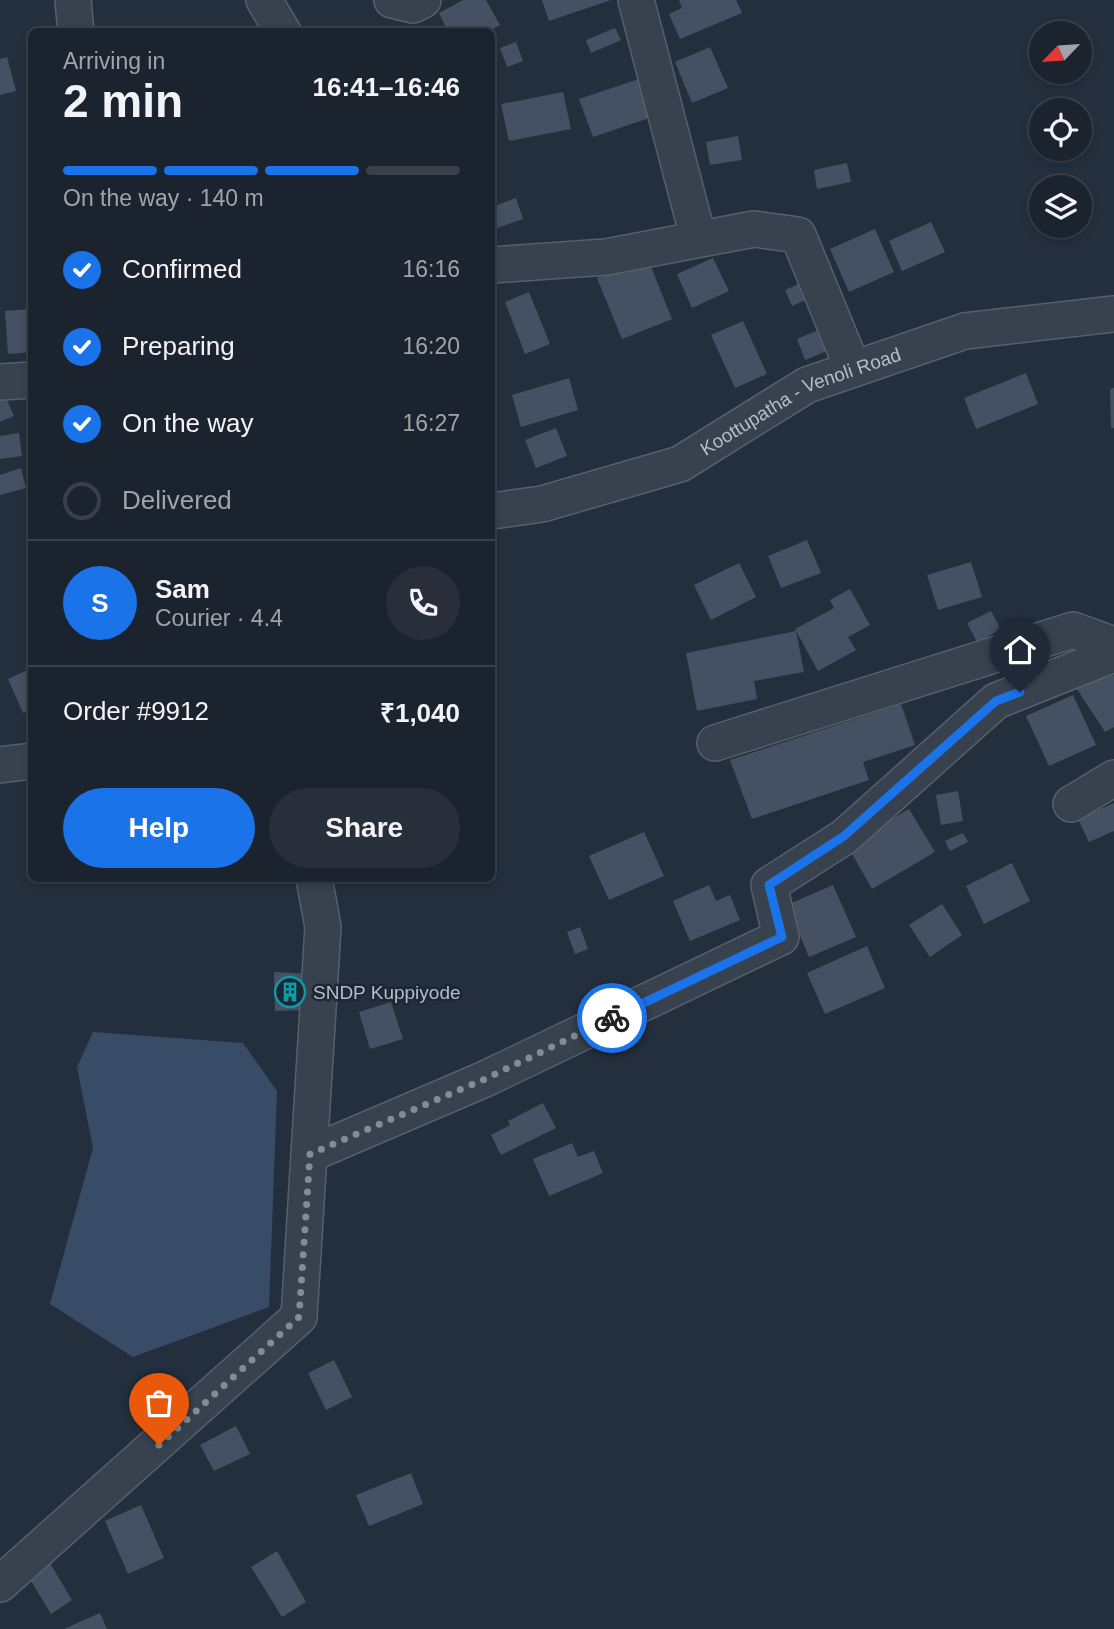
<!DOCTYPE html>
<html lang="en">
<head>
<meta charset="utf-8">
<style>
  :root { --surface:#1b232e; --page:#282f3a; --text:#f1f3f6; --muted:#a0a4aa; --line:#39404a; --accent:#1a73e8 }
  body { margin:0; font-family:Helvetica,sans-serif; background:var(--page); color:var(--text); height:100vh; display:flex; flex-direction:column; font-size:26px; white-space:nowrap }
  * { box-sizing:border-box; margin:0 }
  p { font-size:23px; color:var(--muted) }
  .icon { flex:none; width:38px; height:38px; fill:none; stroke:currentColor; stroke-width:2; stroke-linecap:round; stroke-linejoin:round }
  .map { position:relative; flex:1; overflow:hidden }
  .panel { position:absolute; left:28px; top:28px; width:467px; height:854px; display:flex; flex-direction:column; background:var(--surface); border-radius:10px; box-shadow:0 4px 10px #0003,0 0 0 2px var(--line) }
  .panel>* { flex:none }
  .needle { width:46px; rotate:245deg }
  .fabs { position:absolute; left:1029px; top:21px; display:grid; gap:14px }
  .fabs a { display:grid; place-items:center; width:63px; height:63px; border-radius:50%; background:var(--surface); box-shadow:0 4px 10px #0003,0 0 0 2px var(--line); font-size:35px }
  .pin { position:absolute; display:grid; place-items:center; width:60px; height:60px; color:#fff; margin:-72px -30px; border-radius:50% 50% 50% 0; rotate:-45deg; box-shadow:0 0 7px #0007 }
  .pin .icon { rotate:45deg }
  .courier { position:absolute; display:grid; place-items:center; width:70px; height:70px; margin:-35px; border:5px solid #1a73e8; border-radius:50%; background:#fff; color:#222; box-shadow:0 2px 9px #0007 }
  .overview em { font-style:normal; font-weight:600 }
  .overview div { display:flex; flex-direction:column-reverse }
  .overview { display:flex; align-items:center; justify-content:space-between; height:119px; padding:0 35px }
  h1 { font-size:46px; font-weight:600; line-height:52px }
  .bar { display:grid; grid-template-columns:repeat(4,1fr); gap:10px 7px; align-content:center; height:84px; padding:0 35px }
  .bar i { height:9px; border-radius:5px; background:var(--line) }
  .bar .selected { background:var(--accent) }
  .bar p { grid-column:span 4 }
  .line { display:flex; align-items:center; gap:18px; padding:0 35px; border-top:2px solid var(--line) }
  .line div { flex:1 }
  .round { display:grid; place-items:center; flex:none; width:74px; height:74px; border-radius:37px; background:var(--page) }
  ol { padding:0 35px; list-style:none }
  li { display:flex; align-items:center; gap:21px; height:77px }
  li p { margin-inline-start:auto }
  li .icon { padding:7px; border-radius:50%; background:var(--accent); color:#fff; stroke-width:4 }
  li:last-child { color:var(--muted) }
  li i { width:38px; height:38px; border:4px solid var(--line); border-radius:50% }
  .button { display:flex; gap:14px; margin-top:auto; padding:14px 35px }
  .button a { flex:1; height:80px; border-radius:42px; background:var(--accent); color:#fff; font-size:28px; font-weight:600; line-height:80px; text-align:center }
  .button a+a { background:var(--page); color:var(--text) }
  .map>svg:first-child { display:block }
</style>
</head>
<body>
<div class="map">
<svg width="1114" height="1629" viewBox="0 0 1114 1629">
  <rect width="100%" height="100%" fill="#242f3e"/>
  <path fill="#394c67" d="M93,1032L243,1043L277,1091L269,1307L133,1357L50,1304L93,1148L77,1067Z"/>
  <path fill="#455162" d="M463,0H486L500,25L487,32H448L439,13Z
    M542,0H611L549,21Z
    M679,0H736L742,13L680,39L669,14L682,8Z
    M615,28L621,40L591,53L586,40Z
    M516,42L523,61L507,67L500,48Z
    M710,47L728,88L692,103L675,62Z
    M7,57L16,91L0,95V59Z
    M645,77L658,115L593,137L579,99Z
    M563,92L571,129L509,141L501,104Z
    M738,136L742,160L710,165L706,142Z
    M847,163L851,182L817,189L814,170Z
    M516,198L523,219L492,230V207Z
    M931,222L945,252L902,271L889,241Z
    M875,229L894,272L849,292L830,249Z
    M647,257L672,319L622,339L597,278Z
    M713,258L729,291L692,308L677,274Z
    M803,282L810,298L792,306L785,290Z
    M529,292L550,344L525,354L505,302Z
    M32,309V352L8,354L5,311Z
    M743,321L767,374L735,388L711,335Z
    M823,328L832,349L805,360L797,339Z
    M1026,373L1038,404L976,429L964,398Z
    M569,378L578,410L521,427L512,395Z
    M1114,388V428H1111L1110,389Z
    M3,391L14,416L0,422V393Z
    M556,428L567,456L536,468L525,440Z
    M19,433L22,456L0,459V436Z
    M21,468L26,488L0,495V475Z
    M807,540L821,573L781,588L768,556Z
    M971,562L982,597L938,610L927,575Z
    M739,563L756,597L711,620L694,585Z
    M850,589L870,625L848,637L856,650L818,671L795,629L834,608L830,600Z
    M991,611L1001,630L977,642L967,623Z
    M796,631L804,672L754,681L757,699L697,711L686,653Z
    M32,668V709L23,713L8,679Z
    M1109,669L1114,677V727L1105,732L1077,689Z
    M1073,695L1096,745L1049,766L1026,716Z
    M901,704L915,745L863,762L869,780L752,819L730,760Z
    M958,791L963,821L941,825L936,795Z
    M1114,803V831L1089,842L1078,819Z
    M909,809L935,852L872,889L847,845Z
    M644,832L664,876L609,900L589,856Z
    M963,833L968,842L950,851L945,841Z
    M1012,863L1030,901L984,924L966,886Z
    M709,885L716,901L730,895L740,920L690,941L673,901Z
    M833,885L856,937L809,957L787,905Z
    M942,904L962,935L930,957L909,925Z
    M580,927L588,949L575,954L567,932Z
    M867,946L885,988L825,1014L807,973Z
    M274,972L309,974L304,1010L275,1011Z
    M391,1002L403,1039L370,1049L359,1012Z
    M543,1103L556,1128L501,1155L491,1135L510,1125L508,1121Z
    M572,1143L578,1157L594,1151L603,1173L549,1196L533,1159Z
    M334,1360L352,1397L326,1410L308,1373Z
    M236,1426L250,1454L214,1471L200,1445Z
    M411,1473L423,1504L369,1526L356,1495Z
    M141,1505L164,1558L128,1574L105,1521Z
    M277,1551L306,1602L282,1617L251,1567Z
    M47,1558L72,1600L51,1614L25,1571Z
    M100,1613L107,1629H64Z"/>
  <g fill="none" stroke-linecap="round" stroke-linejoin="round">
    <g stroke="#565f6c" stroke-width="38">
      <g id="minor">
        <path d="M73,0L76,32"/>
        <path d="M264,0L283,32"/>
        <path d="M392,0L413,5L423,0"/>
        <path d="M636,0L698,237"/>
        <path d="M492,265L606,257L754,229L798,235L853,369"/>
        <path d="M0,382L32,380"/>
        <path id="s1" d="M492,511L542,504L680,464L807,385L965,331L1114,314"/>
        <path d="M715,743L1073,630L1114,645"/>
        <path d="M0,765L32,761"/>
        <path d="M1071,804L1114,778"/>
        <path d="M310,1154L485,1079L781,937L769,885L844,837L996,701L1114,654"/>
        <path d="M0,1584L299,1317L323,927L314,878"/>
      </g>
    </g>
    <use href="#minor" stroke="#38414e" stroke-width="35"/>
  </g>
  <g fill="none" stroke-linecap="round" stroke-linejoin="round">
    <path stroke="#828b98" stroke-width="7" stroke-dasharray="0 12.6" d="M159,1445L299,1317L310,1154L485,1079L612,1018"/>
    <path stroke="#1a73e8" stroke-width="9" d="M612,1018L782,937L769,885L844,836L996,701L1020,692"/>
  </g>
  <defs>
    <g id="building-ring" transform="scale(1.575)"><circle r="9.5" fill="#1d2633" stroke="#0f9aa8" stroke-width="1.5"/><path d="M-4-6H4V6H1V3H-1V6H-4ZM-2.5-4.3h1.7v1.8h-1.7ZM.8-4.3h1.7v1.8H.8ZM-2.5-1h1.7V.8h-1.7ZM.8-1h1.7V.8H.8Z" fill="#0f9aa8"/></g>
  </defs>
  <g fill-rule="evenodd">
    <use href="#building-ring" x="290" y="992"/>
  </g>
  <g text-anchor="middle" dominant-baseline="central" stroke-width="5" stroke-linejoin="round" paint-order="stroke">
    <g font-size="19" fill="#b4bcc9" stroke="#1d2633">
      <text stroke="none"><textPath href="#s1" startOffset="331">Koottupatha - Venoli Road</textPath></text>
    </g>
    <g font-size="19" fill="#b4bcc9" stroke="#1d2633" text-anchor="start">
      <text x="313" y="992">SNDP Kuppiyode</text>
    </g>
  </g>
</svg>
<div class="fabs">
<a><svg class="needle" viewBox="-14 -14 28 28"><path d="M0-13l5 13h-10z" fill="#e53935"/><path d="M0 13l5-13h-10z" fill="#a0a4aa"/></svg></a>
<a><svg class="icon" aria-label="locate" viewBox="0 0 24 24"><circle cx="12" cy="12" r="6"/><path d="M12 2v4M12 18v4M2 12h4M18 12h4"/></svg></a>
<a><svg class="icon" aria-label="layers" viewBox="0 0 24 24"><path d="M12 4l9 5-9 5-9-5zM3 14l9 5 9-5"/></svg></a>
</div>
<div class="pin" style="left:159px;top:1445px;background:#ea580c"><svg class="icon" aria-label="bag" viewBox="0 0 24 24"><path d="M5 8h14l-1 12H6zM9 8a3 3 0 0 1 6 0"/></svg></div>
<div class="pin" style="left:1020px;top:692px;background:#1f2937"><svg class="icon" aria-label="home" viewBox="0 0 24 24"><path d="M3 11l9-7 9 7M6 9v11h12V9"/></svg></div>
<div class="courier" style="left:612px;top:1018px"><svg class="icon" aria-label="bike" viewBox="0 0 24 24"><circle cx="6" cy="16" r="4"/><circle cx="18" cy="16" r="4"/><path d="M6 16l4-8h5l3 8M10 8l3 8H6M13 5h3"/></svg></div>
<section class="panel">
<div class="overview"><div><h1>2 min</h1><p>Arriving in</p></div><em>16:41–16:46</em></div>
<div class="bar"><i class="selected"></i><i class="selected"></i><i class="selected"></i><i></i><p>On the way · 140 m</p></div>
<ol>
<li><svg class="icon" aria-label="check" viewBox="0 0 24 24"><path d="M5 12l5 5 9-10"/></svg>Confirmed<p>16:16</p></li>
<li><svg class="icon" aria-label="check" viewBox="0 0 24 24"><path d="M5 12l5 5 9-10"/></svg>Preparing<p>16:20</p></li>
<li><svg class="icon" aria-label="check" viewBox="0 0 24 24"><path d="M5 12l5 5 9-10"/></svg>On the way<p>16:27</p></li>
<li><i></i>Delivered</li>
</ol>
<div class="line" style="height:126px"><b class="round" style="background:var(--accent);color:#fff">S</b><div><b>Sam</b><p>Courier · 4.4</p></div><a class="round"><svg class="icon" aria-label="phone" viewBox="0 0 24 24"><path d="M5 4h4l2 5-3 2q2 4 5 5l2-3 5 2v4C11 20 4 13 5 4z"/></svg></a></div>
<div class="line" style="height:91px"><div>Order #9912</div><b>₹1,040</b></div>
<div class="button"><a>Help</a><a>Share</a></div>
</section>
</div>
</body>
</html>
